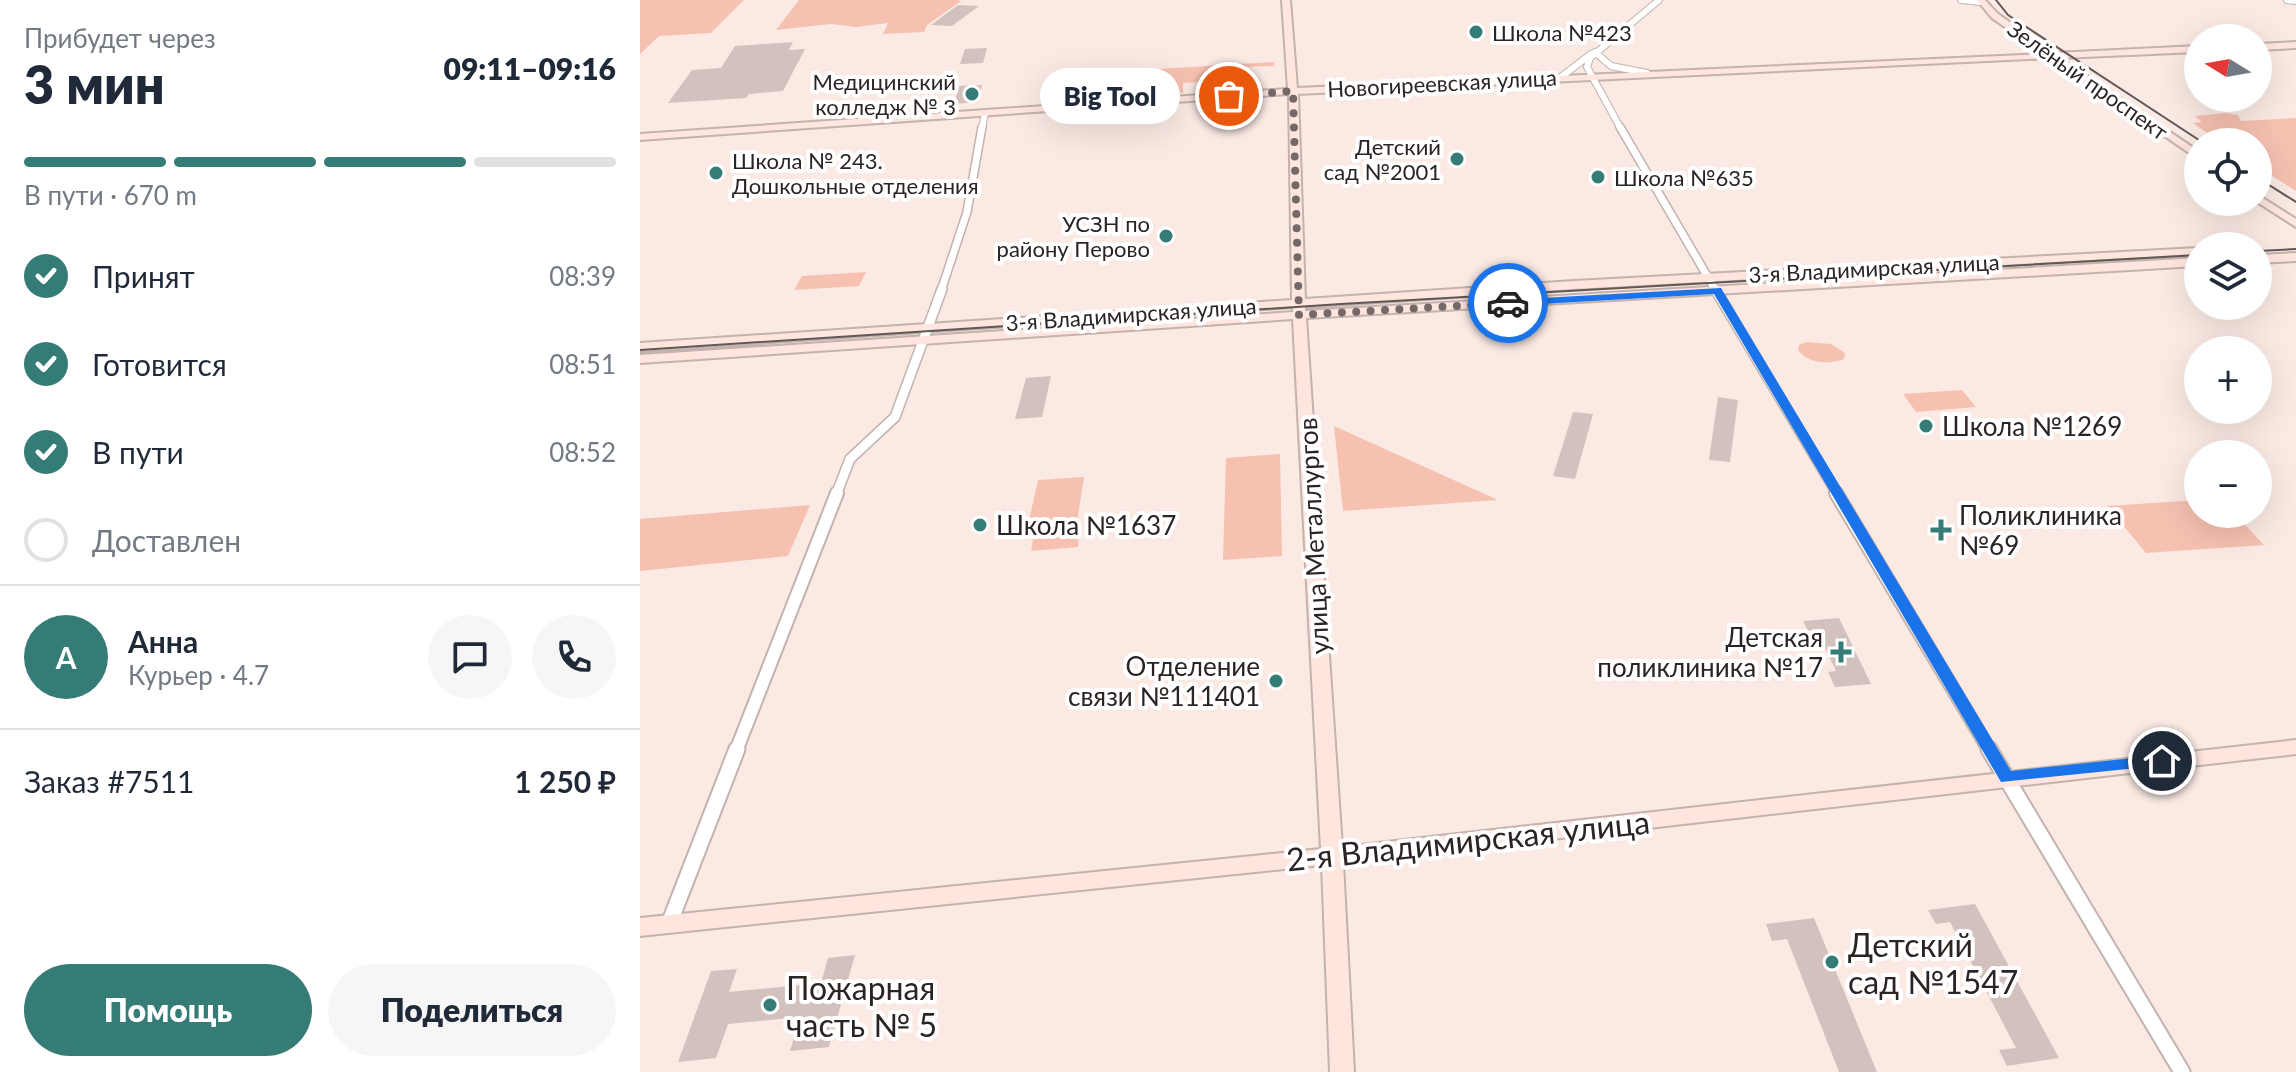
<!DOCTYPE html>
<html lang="ru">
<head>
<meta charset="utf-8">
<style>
  :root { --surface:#fff; --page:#f6f6f7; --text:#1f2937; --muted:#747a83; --line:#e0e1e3; --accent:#357c76 }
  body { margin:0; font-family:Lato,sans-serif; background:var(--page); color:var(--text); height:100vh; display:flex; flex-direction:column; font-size:30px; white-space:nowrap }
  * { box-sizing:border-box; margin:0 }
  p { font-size:26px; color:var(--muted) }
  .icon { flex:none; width:44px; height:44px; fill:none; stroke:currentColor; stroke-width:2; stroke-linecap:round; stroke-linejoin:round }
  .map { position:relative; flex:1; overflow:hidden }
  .drawer { display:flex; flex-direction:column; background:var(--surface); width:640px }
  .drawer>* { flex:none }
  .needle { width:52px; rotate:281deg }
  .fabs { position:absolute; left:1544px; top:24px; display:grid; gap:16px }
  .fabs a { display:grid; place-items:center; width:88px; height:88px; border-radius:50%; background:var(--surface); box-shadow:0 8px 32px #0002; font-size:40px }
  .pin { position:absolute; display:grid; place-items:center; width:68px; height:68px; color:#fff; margin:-34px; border:4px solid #fff; border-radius:50%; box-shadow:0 2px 8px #0007 }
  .courier { position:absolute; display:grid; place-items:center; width:80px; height:80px; margin:-40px; border:6px solid #1a73e8; border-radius:50%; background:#fff; color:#222; box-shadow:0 2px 10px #0007 }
  .bubble { position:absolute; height:56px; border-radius:28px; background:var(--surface); box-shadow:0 8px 32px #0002; font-size:26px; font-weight:800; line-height:56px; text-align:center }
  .overview em { font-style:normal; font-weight:800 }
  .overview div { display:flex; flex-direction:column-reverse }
  .overview { display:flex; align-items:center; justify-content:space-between; height:136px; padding:0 24px }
  h1 { font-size:52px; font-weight:800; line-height:60px }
  .bar { display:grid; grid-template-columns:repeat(4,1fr); gap:12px 8px; align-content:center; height:96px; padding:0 24px }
  .bar i { height:10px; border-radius:6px; background:var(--line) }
  .bar .selected { background:var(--accent) }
  .bar p { grid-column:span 4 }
  .line { display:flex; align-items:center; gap:20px; padding:0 24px; border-top:2px solid var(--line) }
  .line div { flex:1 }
  .round { display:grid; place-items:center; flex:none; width:84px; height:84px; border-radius:42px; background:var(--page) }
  ol { padding:0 24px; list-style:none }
  li { display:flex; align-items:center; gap:24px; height:88px }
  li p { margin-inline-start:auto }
  li .icon { padding:8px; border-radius:50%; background:var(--accent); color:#fff; stroke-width:4 }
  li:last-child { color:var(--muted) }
  li i { width:44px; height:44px; border:4px solid var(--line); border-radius:50% }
  .button { display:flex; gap:16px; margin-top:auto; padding:16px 24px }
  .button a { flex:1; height:92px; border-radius:48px; background:var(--accent); color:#fff; font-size:32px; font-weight:800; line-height:92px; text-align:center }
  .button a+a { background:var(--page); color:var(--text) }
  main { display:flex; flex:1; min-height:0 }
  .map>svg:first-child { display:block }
</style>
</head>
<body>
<main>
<section class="drawer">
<div class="overview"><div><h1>3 мин</h1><p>Прибудет через</p></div><em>09:11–09:16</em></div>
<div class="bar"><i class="selected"></i><i class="selected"></i><i class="selected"></i><i></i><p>В пути · 670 m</p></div>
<ol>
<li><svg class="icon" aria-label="check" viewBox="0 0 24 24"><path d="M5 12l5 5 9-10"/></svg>Принят<p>08:39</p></li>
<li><svg class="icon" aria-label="check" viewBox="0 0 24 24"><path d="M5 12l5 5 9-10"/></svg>Готовится<p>08:51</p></li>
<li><svg class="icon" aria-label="check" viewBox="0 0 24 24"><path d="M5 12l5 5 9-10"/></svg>В пути<p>08:52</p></li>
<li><i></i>Доставлен</li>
</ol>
<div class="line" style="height:144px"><b class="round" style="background:var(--accent);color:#fff">А</b><div><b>Анна</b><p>Курьер · 4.7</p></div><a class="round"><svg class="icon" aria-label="chat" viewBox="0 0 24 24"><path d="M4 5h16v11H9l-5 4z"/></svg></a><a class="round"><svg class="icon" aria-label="phone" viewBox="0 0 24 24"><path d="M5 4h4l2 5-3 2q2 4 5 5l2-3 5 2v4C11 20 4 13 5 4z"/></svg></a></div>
<div class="line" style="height:104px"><div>Заказ #7511</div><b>1 250 ₽</b></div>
<div class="button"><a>Помощь</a><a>Поделиться</a></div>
</section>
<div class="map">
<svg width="1656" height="1072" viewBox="0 0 1656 1072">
  <rect width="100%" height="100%" fill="#fbeae4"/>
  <path fill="#f6c1b1" d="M0,0H104L71,33L19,36L0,54Z
    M159,0H316L321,1L287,25L284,32L243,34L248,23L216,27L191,24L136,30Z
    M634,62V66L603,67L605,80L543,83V93L499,95L502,70Z
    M1586,113L1598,115L1601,121L1656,118V191L1618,167V142H1580L1553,123L1562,122L1555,116Z
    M226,272L219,286L154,290L162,276Z
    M1166,342L1191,344L1205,353L1204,359C1188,365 1169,364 1158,350L1159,345Z
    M1322,390L1336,407L1276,412L1263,394Z
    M694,426L858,500L703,511Z
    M640,454L642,556L583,560L586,458Z
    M444,477L437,522L388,525L398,480Z
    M1558,500V514H1595L1624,545L1506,553L1467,506Z
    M170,505L148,556L0,571V519Z
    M439,534L438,547L391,551L393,539Z"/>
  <path fill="#d2c1bc" d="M318,5L339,6L312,26L291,25Z
    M153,42L149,50L165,49L143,91L109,94L106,98L28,103L52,70L81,68L95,46Z
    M347,48L343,63L320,64L325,49Z
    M342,85L338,102L314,104L319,86Z
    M411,376L402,417L375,419L386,378Z
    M1078,397L1098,400L1090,462L1069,460Z
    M933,412L953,414L935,479L913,476Z
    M1199,618L1231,684L1195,687L1188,672L1196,671L1178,633H1169L1163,621Z
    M1335,904L1419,1058L1367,1066L1359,1050L1376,1048L1310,922L1296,924L1288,910Z
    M1174,918L1237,1072H1199L1147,939L1132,941L1126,924Z
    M215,955L189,1047L150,1051L160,1017L88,1024L76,1058L38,1062L71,971L97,969L89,992L181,983L188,958Z"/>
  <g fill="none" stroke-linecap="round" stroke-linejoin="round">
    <g stroke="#c3b2ad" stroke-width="8">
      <path id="street-far4" d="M1321,0L1341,2
        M1647,0L1656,1
        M955,52L971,66L1007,73
        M921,77L951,54
        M342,129L345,113
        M981,129L947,67L950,58L1019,0"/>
    </g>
    <g stroke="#c3b2ad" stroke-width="10">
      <path id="street-far3" d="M980,127L1076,291
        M301,291L327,212L342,127"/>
    </g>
    <g stroke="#c3b2ad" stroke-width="12">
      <path id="street-far2" d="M1075,289L1198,495
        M196,495L210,459L255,417L302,289"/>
    </g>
    <g stroke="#c3b2ad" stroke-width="16">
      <path id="street-far1" d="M1196,493L1350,751
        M96,751L197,493"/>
    </g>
    <g stroke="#c3b2ad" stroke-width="19">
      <path id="street" d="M1349,749L1542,1072
        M29,924L97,749"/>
    </g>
    <g stroke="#c3b2ad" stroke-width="4">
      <path id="secondary" d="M642,0H650L657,88L1404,54L1352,18L1337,0H1345L1358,14L1414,53L1558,46V52L1421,58L1558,151V159L1411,58L658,94L665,299L934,281L1558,248V254L934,289L665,307V311L1558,258V266L666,318L702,847L1656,740V754L703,863L714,1072H690L682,865L0,936V918L681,849L653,319L0,363V355L653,312V307L0,351V343L652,300L649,94L0,140V134L648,89Z
        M1656,42V48L1618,50V44Z
        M1618,195L1656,219V227L1617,202Z
        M1656,253V261L1618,263V255Z"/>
    </g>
    <use href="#street-far4" stroke="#fff" stroke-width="6"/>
    <use href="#street-far3" stroke="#fff" stroke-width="7"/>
    <use href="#street-far2" stroke="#fff" stroke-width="9"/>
    <use href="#street-far1" stroke="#fff" stroke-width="12"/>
    <use href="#street" stroke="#fff" stroke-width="15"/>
    <use href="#secondary" fill="#fee5dd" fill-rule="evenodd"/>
    <path stroke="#615855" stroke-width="2" d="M1356,0L1368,15L1562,142
      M1618,178L1656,202
      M1618,251L1656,249
      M0,350L701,304L1558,255"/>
  </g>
  <path fill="#1a73e8" d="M1081,288L1371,771L1522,755L1530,761L1527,765L1361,782L1074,294L868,306L862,303L868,300Z"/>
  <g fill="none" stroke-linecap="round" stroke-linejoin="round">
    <path stroke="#746966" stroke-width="8" stroke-dasharray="0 14.4" d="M589,96L653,91L659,315L868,303"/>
  </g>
  <g fill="#357c76" stroke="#fff" stroke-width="3">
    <circle cx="836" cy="32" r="8"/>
    <circle cx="332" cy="94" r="8"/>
    <circle cx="817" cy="159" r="8"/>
    <circle cx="76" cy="173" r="8"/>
    <circle cx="958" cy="177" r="8"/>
    <circle cx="526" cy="236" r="8"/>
    <circle cx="1286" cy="426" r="8"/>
    <circle cx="340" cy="525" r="8"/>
    <path d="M1297 518h8v8h8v8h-8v8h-8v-8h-8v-8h8z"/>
    <path d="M1197 640h8v8h8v8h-8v8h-8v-8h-8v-8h8z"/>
    <circle cx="636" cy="681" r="8"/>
    <circle cx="1192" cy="962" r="8"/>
    <circle cx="130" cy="1005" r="8"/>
  </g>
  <g text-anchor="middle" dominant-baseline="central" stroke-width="8" stroke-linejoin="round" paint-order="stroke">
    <g font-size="22" fill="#2b2422" stroke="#fff" text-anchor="start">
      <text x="852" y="32">Школа №423</text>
      <text x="316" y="81" text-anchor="end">Медицинский<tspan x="316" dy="25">колледж № 3</tspan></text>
      <text x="801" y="146" text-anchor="end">Детский<tspan x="801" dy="25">сад №2001</tspan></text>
      <text x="92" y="160">Школа № 243.<tspan x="92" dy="25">Дошкольные отделения</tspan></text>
      <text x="974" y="177">Школа №635</text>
      <text x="510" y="223" text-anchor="end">УСЗН по<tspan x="510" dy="25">району Перово</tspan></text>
    </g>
    <g font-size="22" fill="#2b2422" stroke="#fff">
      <text transform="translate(1448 80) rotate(35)">Зелёный проспект</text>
      <text transform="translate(802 83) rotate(-3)">Новогиреевская улица</text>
      <text transform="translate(1234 268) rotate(-3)">3-я Владимирская улица</text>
      <text transform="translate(491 314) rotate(-4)">3-я Владимирская улица</text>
    </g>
    <g font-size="26" fill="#2b2422" stroke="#fff" text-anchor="start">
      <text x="1302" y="426">Школа №1269</text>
      <text x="1319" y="515">Поликлиника<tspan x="1319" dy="30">№69</tspan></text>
      <text x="356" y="525">Школа №1637</text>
      <text x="1183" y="637" text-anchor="end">Детская<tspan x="1183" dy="30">поликлиника №17</tspan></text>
      <text x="620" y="666" text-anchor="end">Отделение<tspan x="620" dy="30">связи №111401</tspan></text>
    </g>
    <g font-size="26" fill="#2b2422" stroke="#fff">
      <text transform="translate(673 536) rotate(-93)">улица Металлургов</text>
    </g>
    <g font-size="32" fill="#2b2422" stroke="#fff">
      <text transform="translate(828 840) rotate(-6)">2-я Владимирская улица</text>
    </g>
    <g font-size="32" fill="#2b2422" stroke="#fff" text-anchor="start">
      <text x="1208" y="944">Детский<tspan x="1208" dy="37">сад №1547</tspan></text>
      <text x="146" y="987">Пожарная<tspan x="146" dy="37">часть № 5</tspan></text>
    </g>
  </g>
</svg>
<div class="fabs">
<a><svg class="needle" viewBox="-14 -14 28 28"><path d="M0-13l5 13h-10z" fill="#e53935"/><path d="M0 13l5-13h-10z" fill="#747a83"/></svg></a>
<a><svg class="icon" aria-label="locate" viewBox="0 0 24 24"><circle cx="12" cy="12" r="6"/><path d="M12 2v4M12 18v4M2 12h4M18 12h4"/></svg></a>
<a><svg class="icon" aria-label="layers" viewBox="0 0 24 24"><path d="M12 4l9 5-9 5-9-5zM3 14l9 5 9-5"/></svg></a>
<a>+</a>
<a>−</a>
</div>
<div class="pin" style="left:589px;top:96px;background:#ea580c"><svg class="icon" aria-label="bag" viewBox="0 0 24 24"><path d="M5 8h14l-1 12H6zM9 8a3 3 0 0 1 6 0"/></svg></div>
<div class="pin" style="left:1522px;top:761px;background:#1f2937"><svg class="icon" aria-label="home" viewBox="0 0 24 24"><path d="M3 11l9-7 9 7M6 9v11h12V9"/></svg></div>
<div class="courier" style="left:868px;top:303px"><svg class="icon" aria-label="car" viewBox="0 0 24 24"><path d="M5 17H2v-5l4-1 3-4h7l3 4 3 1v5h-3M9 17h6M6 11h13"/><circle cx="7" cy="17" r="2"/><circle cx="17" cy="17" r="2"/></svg></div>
<div class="bubble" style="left:400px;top:68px;width:140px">Big Tool</div>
</div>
</main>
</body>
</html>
